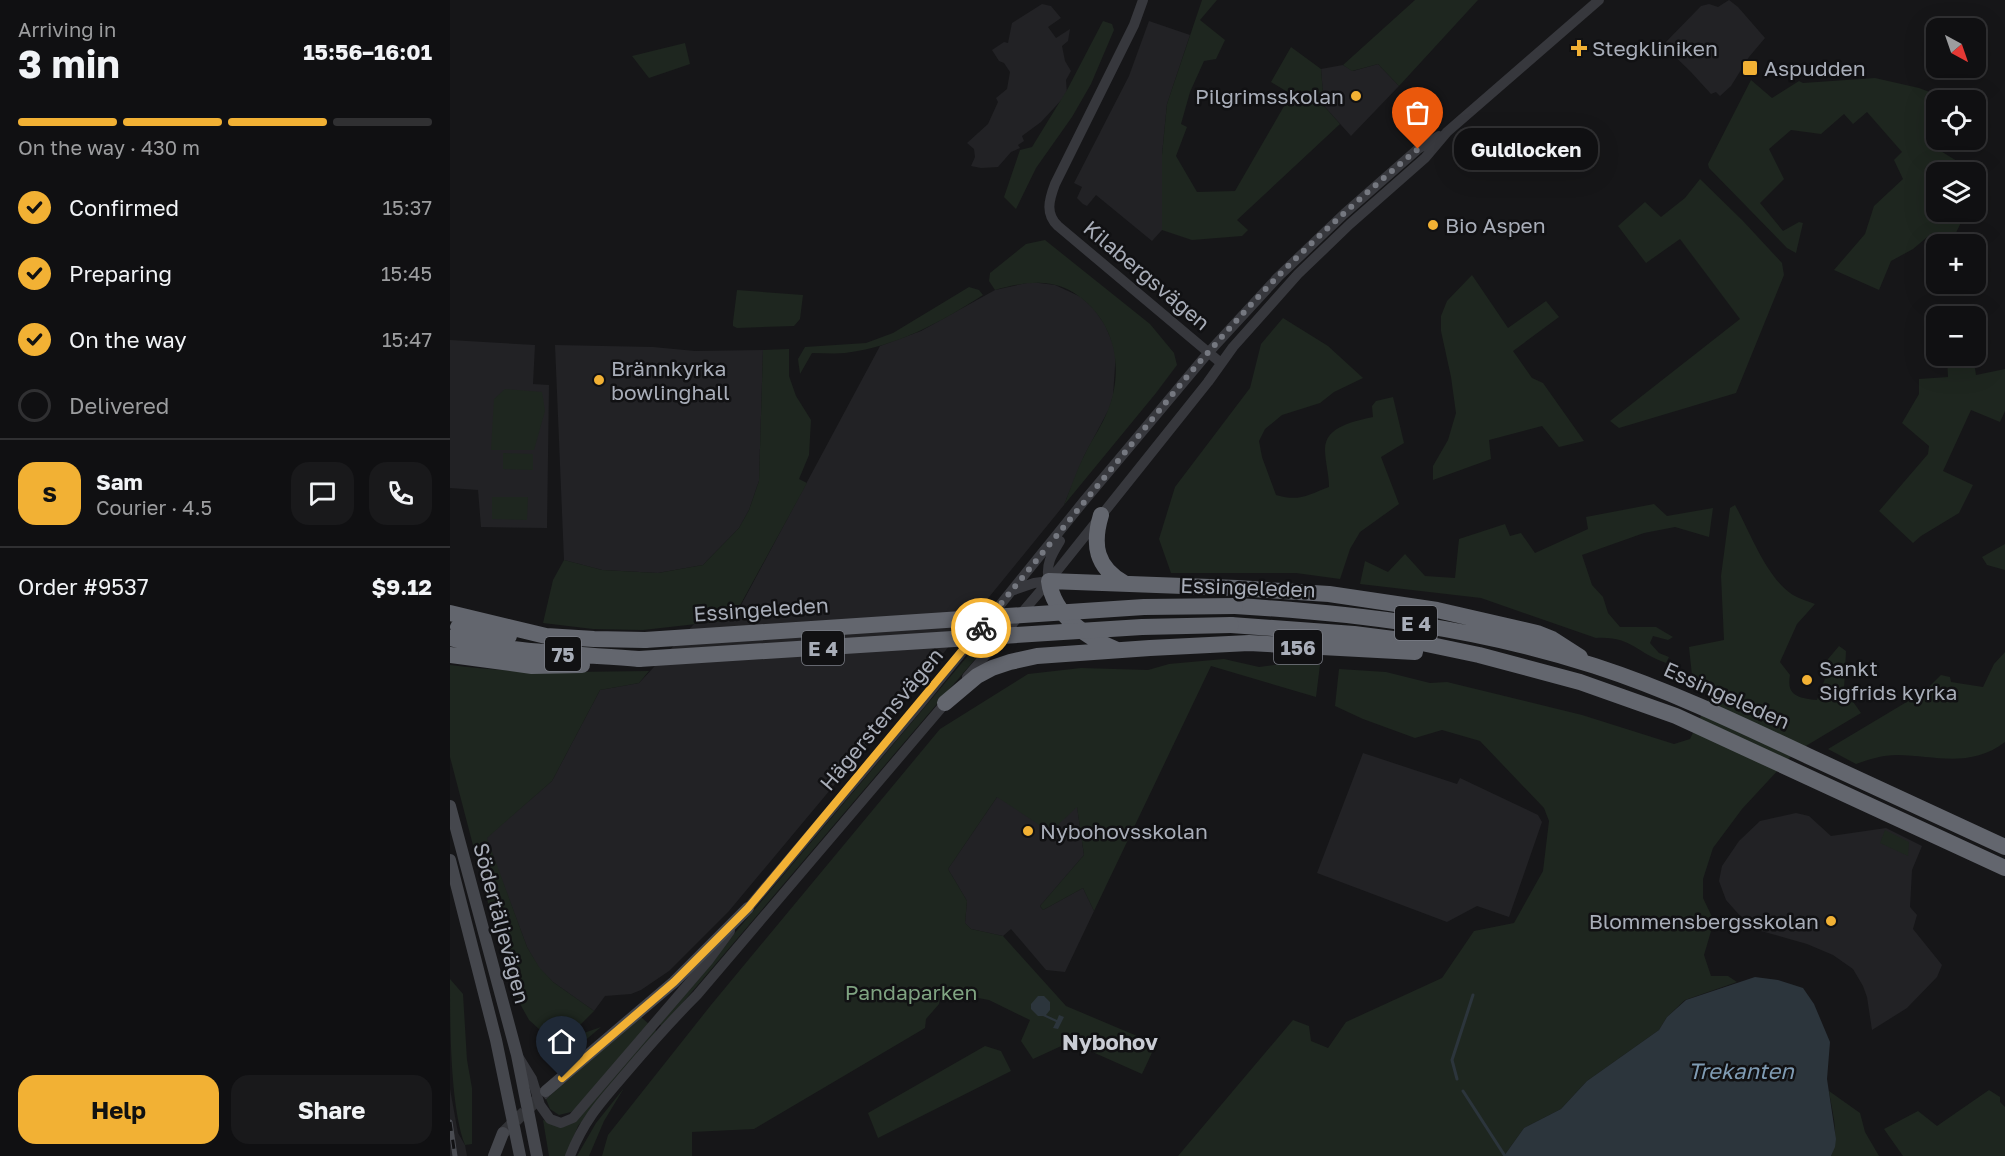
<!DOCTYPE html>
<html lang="en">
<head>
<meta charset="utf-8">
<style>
  :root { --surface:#101012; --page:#19191b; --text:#f1f3f6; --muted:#9c9d9f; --line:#303032; --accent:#f2b134 }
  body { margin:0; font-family:"Golos Text",sans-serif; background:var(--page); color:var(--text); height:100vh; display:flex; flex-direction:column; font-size:22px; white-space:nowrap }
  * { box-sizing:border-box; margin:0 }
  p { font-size:20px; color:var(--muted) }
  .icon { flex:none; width:33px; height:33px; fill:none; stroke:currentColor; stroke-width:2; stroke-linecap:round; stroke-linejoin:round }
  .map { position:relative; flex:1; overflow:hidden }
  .drawer { display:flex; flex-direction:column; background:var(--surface); width:450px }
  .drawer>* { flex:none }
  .needle { width:39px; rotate:140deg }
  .controls { position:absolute; left:1476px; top:18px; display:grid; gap:12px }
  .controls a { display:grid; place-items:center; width:60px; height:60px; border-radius:12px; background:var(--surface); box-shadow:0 6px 24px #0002,0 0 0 2px var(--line); font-size:30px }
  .pin { position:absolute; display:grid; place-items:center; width:51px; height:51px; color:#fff; margin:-62px -26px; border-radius:50% 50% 50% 0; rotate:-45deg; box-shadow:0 0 6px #0007 }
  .pin .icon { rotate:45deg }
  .courier { position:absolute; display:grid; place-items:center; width:60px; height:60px; margin:-30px; border:4px solid #f2b134; border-radius:50%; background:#fff; color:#222; box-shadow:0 2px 8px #0007 }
  .bubble { position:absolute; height:42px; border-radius:18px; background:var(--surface); box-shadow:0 6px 24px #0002,0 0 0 2px var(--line); font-size:20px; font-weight:700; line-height:42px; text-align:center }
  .summary em { font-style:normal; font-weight:700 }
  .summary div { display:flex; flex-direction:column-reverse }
  .summary { display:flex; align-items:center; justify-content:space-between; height:102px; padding:0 18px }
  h1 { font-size:39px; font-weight:700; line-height:45px }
  .bar { display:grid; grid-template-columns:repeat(4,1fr); gap:9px 6px; align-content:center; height:72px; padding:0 18px }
  .bar i { height:8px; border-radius:4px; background:var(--line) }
  .bar .active { background:var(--accent) }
  .bar p { grid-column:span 4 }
  .line { display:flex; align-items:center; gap:15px; padding:0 18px; border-top:2px solid var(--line) }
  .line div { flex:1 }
  .round { display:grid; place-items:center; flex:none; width:63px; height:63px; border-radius:18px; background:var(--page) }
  ol { padding:0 18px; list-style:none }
  li { display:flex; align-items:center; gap:18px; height:66px }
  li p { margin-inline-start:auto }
  li .icon { padding:6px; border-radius:50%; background:var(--accent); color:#111; stroke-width:4 }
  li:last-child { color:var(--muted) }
  li i { width:33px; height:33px; border:3px solid var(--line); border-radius:50% }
  .primary-button { display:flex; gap:12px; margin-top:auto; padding:12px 18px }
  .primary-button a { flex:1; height:69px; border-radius:18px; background:var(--accent); color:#111; font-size:24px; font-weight:700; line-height:69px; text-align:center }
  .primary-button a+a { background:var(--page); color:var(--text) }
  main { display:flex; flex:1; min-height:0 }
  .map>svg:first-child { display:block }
</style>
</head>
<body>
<main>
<section class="drawer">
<div class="summary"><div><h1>3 min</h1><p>Arriving in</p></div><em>15:56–16:01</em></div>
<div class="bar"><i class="active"></i><i class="active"></i><i class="active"></i><i></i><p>On the way · 430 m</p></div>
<ol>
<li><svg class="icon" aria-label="check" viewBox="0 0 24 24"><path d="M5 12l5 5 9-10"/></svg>Confirmed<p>15:37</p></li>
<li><svg class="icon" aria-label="check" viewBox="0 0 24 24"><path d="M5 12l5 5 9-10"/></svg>Preparing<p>15:45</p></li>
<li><svg class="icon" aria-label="check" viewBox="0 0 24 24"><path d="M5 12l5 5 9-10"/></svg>On the way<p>15:47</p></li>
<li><i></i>Delivered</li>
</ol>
<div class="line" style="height:108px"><b class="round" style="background:var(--accent);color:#111">S</b><div><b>Sam</b><p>Courier · 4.5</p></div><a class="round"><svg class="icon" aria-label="chat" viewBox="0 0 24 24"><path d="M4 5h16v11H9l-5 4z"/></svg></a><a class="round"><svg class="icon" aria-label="phone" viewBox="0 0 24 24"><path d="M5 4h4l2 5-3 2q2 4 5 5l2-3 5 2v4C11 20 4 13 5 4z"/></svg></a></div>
<div class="line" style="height:78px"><div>Order #9537</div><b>$9.12</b></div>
<div class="primary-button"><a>Help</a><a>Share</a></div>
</section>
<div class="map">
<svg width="1555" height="1156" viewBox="0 0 1555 1156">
  <rect width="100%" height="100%" fill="#161618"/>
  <path fill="#222225" d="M1279,0L1288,7L1315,38L1299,57L1281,86L1270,96L1266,92L1261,94L1240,71L1213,45L1251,6L1259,4L1268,7Z
    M592,4L601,6L611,18L598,27L606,38L620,29L618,41L612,46L615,61L621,71L616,80L617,94L591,122L572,136L574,141L568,145L570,148L561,152L548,167L531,168L521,166L525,157L524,149L517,143L538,124L548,102L546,98L557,89L560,72L554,63L549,61L542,50L554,42L558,43L562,23Z
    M699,21L740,35L717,104L712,155V230L702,241L646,195L637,206L633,204L627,198L632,187L624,183L679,76Z
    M928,64L949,86L901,136L874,106L871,69L893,65L903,71Z
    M581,282L605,285L631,297L644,309L655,325L666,351L663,396L659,409L634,456L614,505L461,693L279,911L219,971L191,990L181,994L155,996L144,1011L103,982L89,968L77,947L36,838L102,781L150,690L189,683L245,623L283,620L430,346L471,331L545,290Z
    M0,340L85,345L83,384L99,385L97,528L31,527L28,490L0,488Z
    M105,345L203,347L245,351L313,350L309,481L299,510L289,528L253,565L208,573L152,570L114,560Z
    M913,753L1007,784L1010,778L1088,815L1092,822L1059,917L1027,906L997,922L867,873Z
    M547,797L627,806L634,855L590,906L593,910L633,888L644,911L615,972L596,970L561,929L553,936L521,929L515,923L517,901L498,869Z
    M1346,813L1359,816L1381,836L1436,828L1472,846L1462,870L1460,907L1467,915L1463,929L1492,965L1487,977L1457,1008L1422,1030L1417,997L1413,986L1403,969L1383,955L1357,944L1311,931L1292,918L1276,900L1269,881L1272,866L1289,841L1310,821Z
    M0,1089L8,1133L15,1145L17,1156H0Z"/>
  <path fill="#1e261f" d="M752,0H767L750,20L775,40L766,59L754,61L740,92L731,124L737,127L726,156L747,192L785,191L841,94L821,82L841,47L871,69L874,106L890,124L787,220L798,230L792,236L742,240L712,230V155L717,104Z
    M965,0H1028L949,86L928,64L902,71L893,65Z
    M653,21L662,24L664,30L641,84L622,117L586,168L566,209L554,197L570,150L582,147L617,90Z
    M235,43L240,64L199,78L182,56Z
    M1425,78L1469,88L1501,100H1486V140H1491L1489,150L1533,177L1526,193V172H1486V212H1516L1503,239L1482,233L1463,249L1441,261L1429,290L1384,270L1415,234L1424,206L1453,179L1444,160L1452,152L1417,112L1403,124L1394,114L1371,134L1341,130L1319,149L1334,179L1310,203L1333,231L1349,222L1353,223L1346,253L1337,248L1259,168L1258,164L1301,80L1322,98L1349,81L1353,83Z
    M1250,179L1293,221L1332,263L1334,275L1286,393L1169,428L1160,421L1290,319L1230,239L1196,263L1168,226L1195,202L1211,217L1235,198Z
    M595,240L700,324L724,353L727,365L706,393L614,505C621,488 626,471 635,454C642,439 652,426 658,410C673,372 667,329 635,301C607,276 578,281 545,290L539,281L540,273L576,244Z
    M1022,275L1058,328L1096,301L1109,317L1063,351L1082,378L1093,383L1134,441L1109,447L1092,426L1039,440L1041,459L983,480V466L998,440L1006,413L1001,377L991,331V316L997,301Z
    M519,287L529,290L533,295C489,323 448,346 395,353C384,354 373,353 362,353L350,374L348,359L355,347L416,343L443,333Z
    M287,290L353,295L350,319L344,326L287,328L283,326V322Z
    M833,318L878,346L913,378L884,392L870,403L832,415L815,429L809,441L812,457L826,495C849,502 858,495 879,487C879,474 875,462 875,449C875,426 906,421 923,417L922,406L926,401L943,397L954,443L931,457L949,504L910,532L900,549L890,579L846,573H721L709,539L725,487L800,388L811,344Z
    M339,349V376L346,396L361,420L359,455L349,479L357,483L282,620L193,630L143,629L93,623L103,580L114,560L152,570L208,573L253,565L289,528L299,510L309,481L313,350Z
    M1497,356H1523L1526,375L1555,369V411L1550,422L1521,410L1493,471L1523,485L1509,513L1471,536L1463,543L1429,511L1478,454L1479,446L1452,423L1469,394V379L1498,377Z
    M55,389L92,392L95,411L84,450H41L44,399Z
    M53,453L83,454V470L53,469Z
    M42,497H78L77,520L42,519Z
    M1204,504L1217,516L1263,508L1259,537L1225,527L1194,533L1132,555L1142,585L1153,597L1158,613L1170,627H1206L1223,637L1218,640L1203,636L1200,643L1209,653L1219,657L1216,663C1186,653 1182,636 1146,638L1031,598L910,584L915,561L938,572L955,554L975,576L1005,578L1009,539L1055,524L1060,536L1071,533L1085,553L1138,529L1136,517Z
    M1285,505C1300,532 1317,579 1343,595C1350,599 1358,601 1365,604L1347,624L1330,662L1340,675C1336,696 1349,698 1367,700L1376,676L1373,665L1389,646L1396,651L1394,689L1411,713L1344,753L1292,809L1263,848L1253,879V898L1264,921L1254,955L1261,976H1278L1287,982L1235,1000L1217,1017L1209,1030L1137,1081L1111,1109L1074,1128L1054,1156H728L843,1020L859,1026L861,1041L878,1048L896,1022L992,978L1024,931L1064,923L1093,871L1099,821L1094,808L1030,741L992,730L965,738L913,719L885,706L889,669L936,672L980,683L997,682L1132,715L1224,744L1240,739L1262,693L1243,685L1239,647L1274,640L1271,576L1280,508Z
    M1555,544V570L1537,565L1532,557Z
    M532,651L212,1027L209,1023L521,652Z
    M1555,652V742C1521,768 1487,756 1447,755C1432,755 1420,759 1406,764L1378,749L1475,691L1491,675L1500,677L1501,682L1533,687L1544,664Z
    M774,659L809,667L840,663L870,665L866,697L761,666L644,911L633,888L593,910L590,906L634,855L627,807L600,832L547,797L498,869L517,901L515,923L521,929L553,936L616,1006L706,1044L692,1074L620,1042L583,1059L571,1041L580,1020L539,1000L512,995L492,986L489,1004L476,1019L475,1028L304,1129L242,1132V1156H152L158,1135L261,1005L490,729L578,674L631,668L698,670L719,664Z
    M0,665C66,674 132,672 199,671L189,683L150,690L102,781L37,838L77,947L89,967L103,982L144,1011L131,1024L113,1033H102L89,1029L79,1020L69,1002L42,918L0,757Z
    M1435,830L1459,842L1458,856L1430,843Z
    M0,979L13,994L17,1060L22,1088V1144L15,1145C0,1107 0,1023 0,979Z
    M191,1017L200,1025L128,1107L121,1112L109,1115L100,1109L96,1099Z
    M151,1027L113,1059L108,1042Z
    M204,1029L208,1032L128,1126L116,1156H99L93,1120L111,1125Z
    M535,1046L551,1051L561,1071L428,1138L418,1113Z
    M174,1088L154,1121L139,1156H127L146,1123Z
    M1539,1090L1550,1097V1102L1555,1107V1156H1453L1434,1129L1468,1111L1487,1126Z
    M1379,1091L1410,1113L1415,1132L1429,1156H1381C1390,1136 1382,1112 1379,1091Z"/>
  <path fill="#2c353c" d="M1305,977L1328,980L1353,988L1364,1004L1380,1042L1377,1079L1386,1139L1385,1147L1381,1156H1054L1074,1128L1111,1109L1137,1081L1209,1030L1217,1017L1236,1000Z
    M588,996H594L600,1002V1010L596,1015L607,1020L609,1015L614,1017L608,1029L603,1028L606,1022L593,1016H588L581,1009V1004Z"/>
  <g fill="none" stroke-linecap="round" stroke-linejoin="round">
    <path stroke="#2c353c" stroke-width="3" d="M1007,1079L1002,1060L1023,995
      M1013,1091L1055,1156"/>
    <path stroke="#333438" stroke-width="12" stroke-dasharray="12 6" stroke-linecap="butt" d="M53,1133L95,1092"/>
    <path stroke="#37383d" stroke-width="10" d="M693,0L684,25L605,184C599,200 595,214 608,226L771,363
      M599,581C595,565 602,554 610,541
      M564,590L584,583L599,581
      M517,677L599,581L758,382L783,347L848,274L900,224L975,158L997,132L1149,0
      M293,914L471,703L634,501L758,353L828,277L894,214L968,149L989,136
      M69,1058L82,1079L90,1105L100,1119L111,1123L123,1118L258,961L280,931
      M120,1156C134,1120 151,1102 176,1073C199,1046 222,1020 247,995L498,700"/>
    <path stroke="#45474d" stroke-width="12" d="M0,806L67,1055L87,1156
      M0,860L46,1040L70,1156
      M96,1091L224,982L298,908
      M44,1156L53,1133"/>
    <path stroke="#63666e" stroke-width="16" d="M651,515C642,545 646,567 674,583
      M785,606C907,613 1028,628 1145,666C1219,690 1288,723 1358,756C1424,786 1489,817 1555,847
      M0,613L96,636L144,639L195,640
      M781,625L904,634L967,642L1029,655L1130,682L1226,716L1555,868
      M8,627L34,633L59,636
      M0,638C63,653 125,654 189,659
      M667,650C637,638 603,615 599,581L787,588L879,594L987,610L1087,633L1102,639L1130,657
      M0,655L82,666L132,665
      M495,703L527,676L542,668L560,662L587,656L700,648L799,643L965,652"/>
    <g stroke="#4a4c52" stroke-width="5">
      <path id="rail" d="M0,1122L5,1156"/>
    </g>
    <use href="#rail" stroke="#111113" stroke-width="3" stroke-dasharray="9" stroke-linecap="butt"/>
    <path stroke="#63666e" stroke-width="16" d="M195,640L694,607L785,606
      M189,659L692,627L781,625"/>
  </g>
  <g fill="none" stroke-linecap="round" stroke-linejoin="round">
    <path stroke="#757880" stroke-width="6" stroke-dasharray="0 10.8" d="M531,628L740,373C769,340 798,307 829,275C873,231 920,189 968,149"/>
    <path stroke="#f2b134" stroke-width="8" d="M112,1078L224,982L298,908L531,628"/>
  </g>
  <g fill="#f2b134" stroke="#111113" stroke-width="2">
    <path d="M1126 39h6v6h6v6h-6v6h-6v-6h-6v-6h6z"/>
    <rect x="1292" y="60" width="16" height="16" rx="3"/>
    <circle cx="906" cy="96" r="6"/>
    <circle cx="983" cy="225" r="6"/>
    <circle cx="149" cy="380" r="6"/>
    <circle cx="1357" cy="680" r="6"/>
    <circle cx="578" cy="831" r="6"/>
    <circle cx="1381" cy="921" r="6"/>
  </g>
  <g text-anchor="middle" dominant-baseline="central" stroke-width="5" stroke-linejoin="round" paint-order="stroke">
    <g fill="#111113" stroke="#7b7e86" stroke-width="1.5">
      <rect x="945" y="606" width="42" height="34" rx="4.5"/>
      <rect x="824" y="630" width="48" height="34" rx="4.5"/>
      <rect x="352" y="631" width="42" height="34" rx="4.5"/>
      <rect x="95" y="637" width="36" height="34" rx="4.5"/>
    </g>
    <g font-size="20" font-weight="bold" fill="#a8adb8">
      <text x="966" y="623">E 4</text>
      <text x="848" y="647">156</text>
      <text x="373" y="648">E 4</text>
      <text x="113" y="654">75</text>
    </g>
    <g font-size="21" fill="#a8adb8" stroke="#111113" text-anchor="start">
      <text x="1142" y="48">Stegkliniken</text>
      <text x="1314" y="68">Aspudden</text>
      <text x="894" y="96" text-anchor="end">Pilgrimsskolan</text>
      <text x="995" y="225">Bio Aspen</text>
      <text x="161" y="368">Brännkyrka<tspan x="161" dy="24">bowlinghall</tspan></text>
      <text x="1369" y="668">Sankt<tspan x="1369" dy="24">Sigfrids kyrka</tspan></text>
      <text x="590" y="831">Nybohovsskolan</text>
      <text x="1369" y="921" text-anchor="end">Blommensbergsskolan</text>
    </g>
    <g font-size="21" fill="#a8adb8" stroke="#111113">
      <text transform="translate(697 275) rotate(40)">Kilabergsvägen</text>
      <text transform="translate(798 587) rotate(2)">Essingeleden</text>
      <text transform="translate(311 609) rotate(-4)">Essingeleden</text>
      <text transform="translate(1277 695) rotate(24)">Essingeleden</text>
      <text transform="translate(431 719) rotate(-50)">Hägerstensvägen</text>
      <text transform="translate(52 923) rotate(75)">Södertäljevägen</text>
    </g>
    <g font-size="21" fill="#7fa381" stroke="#111113">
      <text x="461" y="992">Pandaparken</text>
    </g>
    <g font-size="22" font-weight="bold" fill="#c9ccd4" stroke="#111113">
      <text x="660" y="1041">Nybohov</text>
    </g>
    <g font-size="22" font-style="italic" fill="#7f9bb3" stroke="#111113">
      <text x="1291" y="1070">Trekanten</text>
    </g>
  </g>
</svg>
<div class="controls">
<a><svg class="needle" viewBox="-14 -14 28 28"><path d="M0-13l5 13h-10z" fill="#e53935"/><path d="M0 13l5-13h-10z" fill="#9c9d9f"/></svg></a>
<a><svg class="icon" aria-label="locate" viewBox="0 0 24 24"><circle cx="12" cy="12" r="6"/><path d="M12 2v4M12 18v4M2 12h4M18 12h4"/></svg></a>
<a><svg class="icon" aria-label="layers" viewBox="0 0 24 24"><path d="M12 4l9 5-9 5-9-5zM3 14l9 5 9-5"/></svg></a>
<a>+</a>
<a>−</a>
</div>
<div class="pin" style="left:968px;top:149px;background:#ea580c"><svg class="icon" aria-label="bag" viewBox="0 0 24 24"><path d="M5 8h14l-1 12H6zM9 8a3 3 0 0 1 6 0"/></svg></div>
<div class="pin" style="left:112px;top:1078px;background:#1f2937"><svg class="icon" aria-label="home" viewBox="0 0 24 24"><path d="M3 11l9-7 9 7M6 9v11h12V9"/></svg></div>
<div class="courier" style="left:531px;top:628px"><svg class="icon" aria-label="bike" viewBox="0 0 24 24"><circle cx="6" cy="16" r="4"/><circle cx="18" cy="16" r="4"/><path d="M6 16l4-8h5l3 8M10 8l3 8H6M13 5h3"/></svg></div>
<div class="bubble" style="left:1004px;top:128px;width:144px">Guldlocken</div>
</div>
</main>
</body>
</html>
